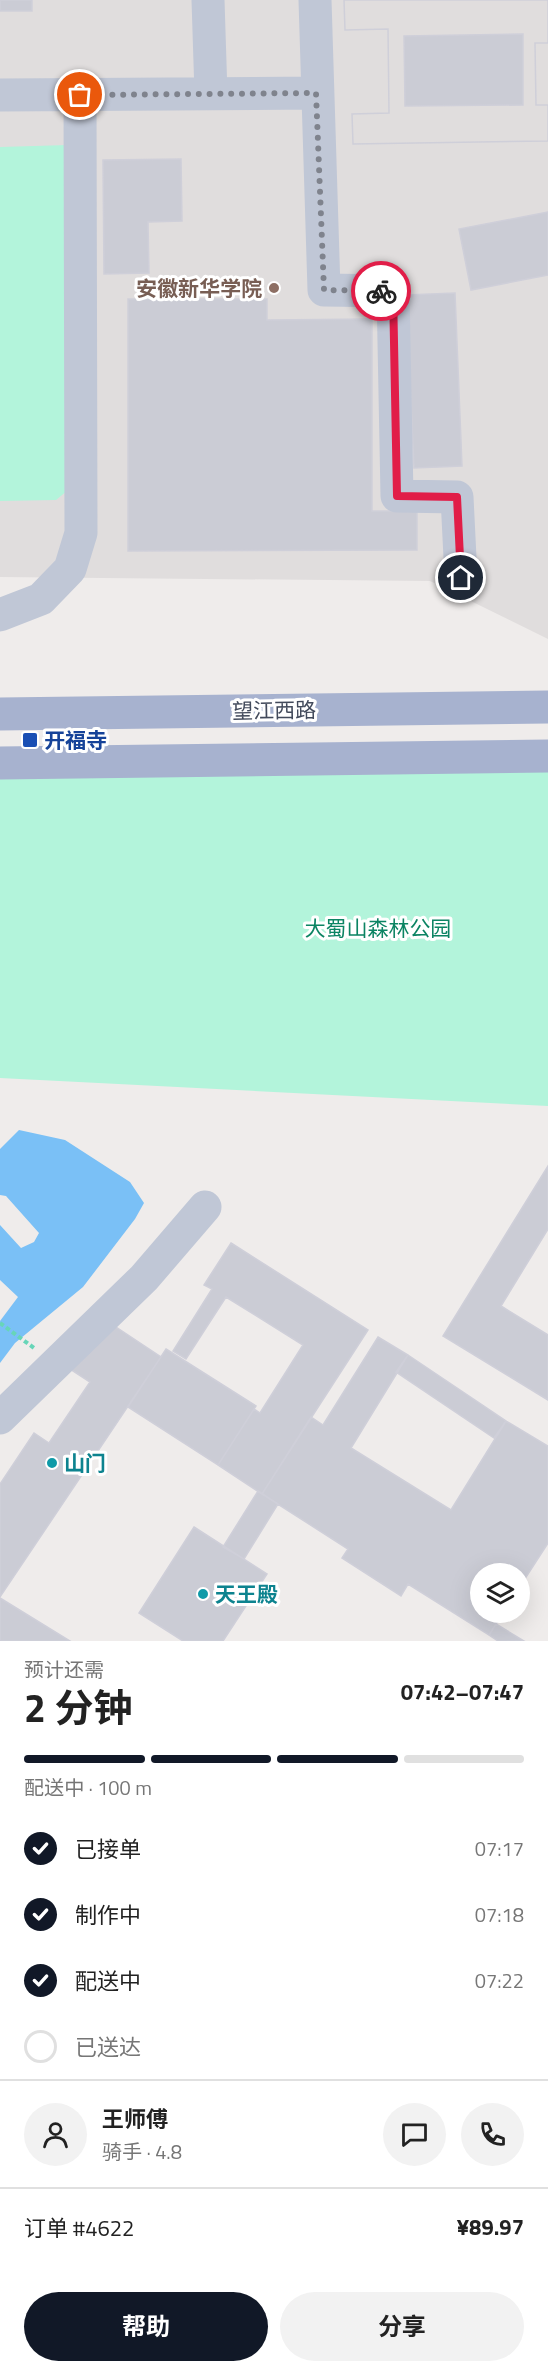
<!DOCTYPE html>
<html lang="zh">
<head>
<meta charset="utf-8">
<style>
  :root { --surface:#fff; --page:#f2f2f2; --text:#222; --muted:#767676; --line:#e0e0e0; --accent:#111827 }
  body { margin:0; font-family:"Titillium Web","Noto Sans SC",sans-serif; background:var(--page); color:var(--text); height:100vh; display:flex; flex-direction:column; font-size:22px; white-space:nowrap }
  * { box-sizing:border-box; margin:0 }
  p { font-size:20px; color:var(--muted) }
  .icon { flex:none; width:33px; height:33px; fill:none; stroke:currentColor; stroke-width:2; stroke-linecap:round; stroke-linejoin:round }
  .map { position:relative; height:1641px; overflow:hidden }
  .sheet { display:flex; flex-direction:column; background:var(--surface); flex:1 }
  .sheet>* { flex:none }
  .fabs { position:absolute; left:470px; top:1563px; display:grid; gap:12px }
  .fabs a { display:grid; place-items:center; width:60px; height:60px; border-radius:50%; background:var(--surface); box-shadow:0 6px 24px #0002; font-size:30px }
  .pin { position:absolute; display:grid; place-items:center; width:51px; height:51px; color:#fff; margin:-26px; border:3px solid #fff; border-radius:50%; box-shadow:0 2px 6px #0007 }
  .courier { position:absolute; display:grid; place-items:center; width:60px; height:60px; margin:-30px; border:4px solid #e11d48; border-radius:50%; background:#fff; color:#222; box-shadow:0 2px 8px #0007 }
  .headline em { font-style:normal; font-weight:700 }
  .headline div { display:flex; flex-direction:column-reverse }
  .headline { display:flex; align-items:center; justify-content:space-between; height:102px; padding:0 24px }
  h1 { font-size:39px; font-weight:700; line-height:45px }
  .bar { display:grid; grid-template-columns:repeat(4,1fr); gap:9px 6px; align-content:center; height:72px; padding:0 24px }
  .bar i { height:8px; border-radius:4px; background:var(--line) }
  .bar .current { background:var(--accent) }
  .bar p { grid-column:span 4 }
  .line { display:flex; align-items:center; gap:15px; padding:0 24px; border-top:2px solid var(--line) }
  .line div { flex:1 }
  .round { display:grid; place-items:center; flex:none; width:63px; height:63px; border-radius:32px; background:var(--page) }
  ol { padding:0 24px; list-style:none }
  li { display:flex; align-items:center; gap:18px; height:66px }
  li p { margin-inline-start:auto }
  li .icon { padding:6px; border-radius:50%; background:var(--accent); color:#fff; stroke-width:4 }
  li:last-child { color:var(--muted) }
  li i { width:33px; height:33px; border:3px solid var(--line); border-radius:50% }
  .action { display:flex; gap:12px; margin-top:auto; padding:12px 24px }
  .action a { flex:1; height:69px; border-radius:36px; background:var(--accent); color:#fff; font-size:24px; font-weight:700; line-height:69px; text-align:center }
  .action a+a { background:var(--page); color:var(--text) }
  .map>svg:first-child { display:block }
</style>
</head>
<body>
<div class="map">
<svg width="548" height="1641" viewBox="0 0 548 1641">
  <rect width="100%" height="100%" fill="#efeceb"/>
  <path fill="#e0dddd" d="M0,0H548V639L430,581L0,577Z"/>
  <path fill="#b3f4db" d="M68,145L73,486L56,500L0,501V147Z
    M548,756V1106L0,1078V763Z"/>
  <path fill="#7ac0f6" d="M19,1130L65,1140L130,1182L144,1203L135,1219L83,1287L15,1343L0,1363V1321L18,1297L0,1280V1225L21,1248L34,1242L39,1233L6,1196L0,1195V1149Z"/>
  <path fill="#cbccd5" stroke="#cfcfd9" stroke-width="1.5" fill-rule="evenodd" d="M0,0H32V11H0Z
    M344,0H548V43H535L536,105H548V141L353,144L352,114L389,113L388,29L345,30ZM523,34V105L405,106L404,36Z
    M344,0H548V43H535L536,105H548V141L353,144L352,114L389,113L388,29L345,30Z
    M181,159L182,221L148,222L149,273L104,274L103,160Z
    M548,212V275L471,290L459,229Z
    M455,293L462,466L414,468L406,295Z
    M128,299H267V320L372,319V511H417V550L128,551Z
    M548,1166V1229L501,1306L548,1335V1400L443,1336Z
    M231,1243L368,1330L262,1494L218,1465L254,1409L260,1413L303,1345L226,1297L186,1359L173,1351L212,1289L204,1285Z
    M104,1319L161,1357L0,1597V1484L34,1433L49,1443L90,1382L70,1369Z
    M378,1337L408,1355L351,1448L451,1510L506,1421L548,1446V1543L519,1588V1574H480V1612H504L489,1635L408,1584L401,1596L342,1558L348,1549L262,1494L311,1417L323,1425Z
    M166,1349L256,1406L218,1465L128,1407Z
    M408,1355L506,1421L494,1438L396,1372Z
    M258,1491L278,1504L244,1559L223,1547Z
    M194,1527L267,1574L223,1641H183L139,1613Z
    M0,1598L70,1641H0Z
    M496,1624L524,1641H498L489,1635Z"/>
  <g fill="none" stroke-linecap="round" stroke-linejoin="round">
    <path stroke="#67d5b8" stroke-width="4" stroke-dasharray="4.5 3" stroke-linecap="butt" d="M0,1323L34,1348"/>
    <path stroke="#c0c7d6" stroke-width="33" d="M208,0L211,94
      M315,0L324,290L393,291L397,496L457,497L461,578
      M0,95L316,93
      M0,615L41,599L70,569L81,533L80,95
      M0,1418L144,1278L205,1207"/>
    <path stroke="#a7b2cf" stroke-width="33" d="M0,714L548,707
      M0,763L548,756"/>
  </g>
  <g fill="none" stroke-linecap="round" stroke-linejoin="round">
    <path stroke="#7f838d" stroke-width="6" stroke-dasharray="0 10.8" d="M80,95L316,93L324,290L381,291"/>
    <path stroke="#e11d48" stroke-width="8" d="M381,291H393L397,496L457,497L461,578"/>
  </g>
  <circle fill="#8d6e63" stroke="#fff" stroke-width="2" cx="274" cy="288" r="6"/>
  <rect fill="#1a4fb4" stroke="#fff" stroke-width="2" x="22" y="732" width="16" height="16" rx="3"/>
  <g fill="#0f9aa8" stroke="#fff" stroke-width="2">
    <circle cx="52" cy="1463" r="6"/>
    <circle cx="203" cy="1594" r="6"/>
  </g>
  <g text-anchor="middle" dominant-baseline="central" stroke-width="6" stroke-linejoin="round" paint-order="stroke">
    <g font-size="21" font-weight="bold" fill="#785e54" stroke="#fff" text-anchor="end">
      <text x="262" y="288">安徽新华学院</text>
    </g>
    <g font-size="21" fill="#424a5b" stroke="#fff">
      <text transform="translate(274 710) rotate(-1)">望江西路</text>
    </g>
    <g font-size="21" font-weight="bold" fill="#164399" stroke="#fff" text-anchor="start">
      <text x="44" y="740">开福寺</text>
    </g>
    <g font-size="21" fill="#0c8463" stroke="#fff">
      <text x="378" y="928">大蜀山森林公园</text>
    </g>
    <g font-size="21" font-weight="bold" fill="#0d838f" stroke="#fff" text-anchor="start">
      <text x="64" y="1463">山门</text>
      <text x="215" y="1594">天王殿</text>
    </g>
  </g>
</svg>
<div class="fabs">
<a><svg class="icon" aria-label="layers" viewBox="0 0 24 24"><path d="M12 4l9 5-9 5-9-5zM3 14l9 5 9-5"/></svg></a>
</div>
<div class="pin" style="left:80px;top:95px;background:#ea580c"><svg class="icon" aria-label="bag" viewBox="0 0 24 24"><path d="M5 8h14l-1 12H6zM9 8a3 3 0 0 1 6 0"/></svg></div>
<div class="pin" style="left:461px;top:578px;background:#1f2937"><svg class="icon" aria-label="home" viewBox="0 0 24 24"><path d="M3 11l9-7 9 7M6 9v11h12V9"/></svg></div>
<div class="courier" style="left:381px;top:291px"><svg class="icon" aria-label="bike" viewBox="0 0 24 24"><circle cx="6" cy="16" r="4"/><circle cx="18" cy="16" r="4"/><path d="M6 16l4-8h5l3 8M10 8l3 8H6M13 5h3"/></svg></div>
</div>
<section class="sheet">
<div class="headline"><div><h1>2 分钟</h1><p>预计还需</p></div><em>07:42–07:47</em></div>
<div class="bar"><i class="current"></i><i class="current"></i><i class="current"></i><i></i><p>配送中 · 100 m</p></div>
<ol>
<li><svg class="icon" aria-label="check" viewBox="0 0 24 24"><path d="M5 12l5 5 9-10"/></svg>已接单<p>07:17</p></li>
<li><svg class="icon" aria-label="check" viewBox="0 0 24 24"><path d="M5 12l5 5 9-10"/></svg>制作中<p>07:18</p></li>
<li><svg class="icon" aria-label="check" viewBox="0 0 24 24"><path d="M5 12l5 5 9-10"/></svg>配送中<p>07:22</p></li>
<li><i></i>已送达</li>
</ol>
<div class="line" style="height:108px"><a class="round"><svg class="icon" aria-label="person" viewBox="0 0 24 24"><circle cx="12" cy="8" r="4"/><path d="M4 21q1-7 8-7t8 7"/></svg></a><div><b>王师傅</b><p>骑手 · 4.8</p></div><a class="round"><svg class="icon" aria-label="chat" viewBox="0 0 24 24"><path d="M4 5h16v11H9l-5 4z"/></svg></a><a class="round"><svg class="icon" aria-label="phone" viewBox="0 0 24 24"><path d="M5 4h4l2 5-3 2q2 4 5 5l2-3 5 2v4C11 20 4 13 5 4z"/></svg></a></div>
<div class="line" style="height:78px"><div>订单 #4622</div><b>¥89.97</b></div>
<div class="action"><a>帮助</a><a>分享</a></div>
</section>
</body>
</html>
